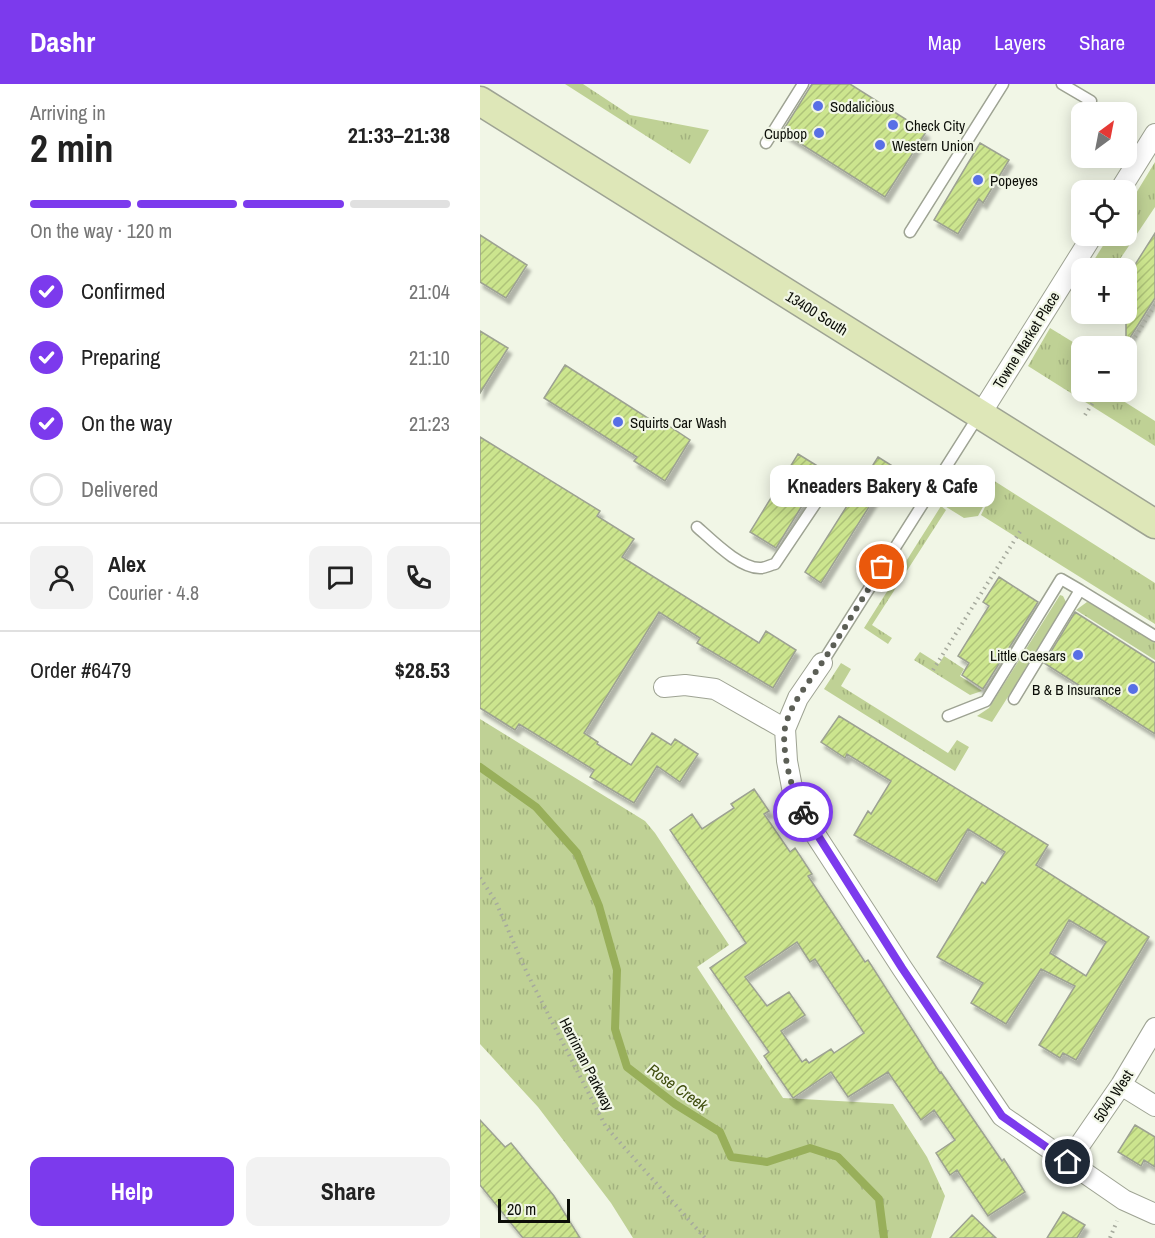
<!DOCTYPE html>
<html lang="en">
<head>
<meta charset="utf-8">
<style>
  :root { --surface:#fff; --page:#f2f2f2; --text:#222; --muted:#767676; --line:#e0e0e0; --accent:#7c3aed }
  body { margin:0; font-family:"Archivo Narrow",sans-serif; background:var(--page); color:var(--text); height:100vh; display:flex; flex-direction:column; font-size:22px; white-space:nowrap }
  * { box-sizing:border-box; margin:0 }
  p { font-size:20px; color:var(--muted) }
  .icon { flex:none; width:33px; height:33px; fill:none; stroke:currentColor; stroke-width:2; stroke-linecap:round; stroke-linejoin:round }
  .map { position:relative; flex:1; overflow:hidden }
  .sheet { display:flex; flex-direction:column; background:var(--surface); width:480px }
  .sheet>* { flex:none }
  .needle { width:39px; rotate:32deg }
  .buttons { position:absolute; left:591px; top:18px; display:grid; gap:12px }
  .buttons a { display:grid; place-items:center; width:66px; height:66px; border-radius:12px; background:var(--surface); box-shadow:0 3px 15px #0003; font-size:30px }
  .scale { position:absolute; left:18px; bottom:15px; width:72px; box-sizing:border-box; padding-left:6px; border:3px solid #0c0e08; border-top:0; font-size:16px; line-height:21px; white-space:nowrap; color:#0c0e08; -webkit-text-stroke:4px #f1f6e6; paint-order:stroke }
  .pin { position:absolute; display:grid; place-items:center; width:51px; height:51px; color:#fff; margin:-26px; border:3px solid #fff; border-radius:50%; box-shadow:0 2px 6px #0007 }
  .courier { position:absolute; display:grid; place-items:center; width:60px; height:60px; margin:-30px; border:4px solid #7c3aed; border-radius:50%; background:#fff; color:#222; box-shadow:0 2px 8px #0007 }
  .bubble { position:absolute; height:42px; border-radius:12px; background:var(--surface); box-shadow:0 3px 15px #0003; font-size:20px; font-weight:700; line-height:42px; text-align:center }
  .summary em { font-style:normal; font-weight:700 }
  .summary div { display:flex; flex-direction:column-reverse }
  .summary { display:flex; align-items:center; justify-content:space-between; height:102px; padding:0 30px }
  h1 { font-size:39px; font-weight:700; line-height:45px }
  .bar { display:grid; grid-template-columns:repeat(4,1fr); gap:9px 6px; align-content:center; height:72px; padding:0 30px }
  .bar i { height:8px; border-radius:4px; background:var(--line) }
  .bar .current { background:var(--accent) }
  .bar p { grid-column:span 4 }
  .line { display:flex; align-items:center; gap:15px; padding:0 30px; border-top:2px solid var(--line) }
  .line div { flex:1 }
  .round { display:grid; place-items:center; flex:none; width:63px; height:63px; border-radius:12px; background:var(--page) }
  ol { padding:0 30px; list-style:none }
  li { display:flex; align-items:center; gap:18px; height:66px }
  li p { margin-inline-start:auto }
  li .icon { padding:6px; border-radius:50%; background:var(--accent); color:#fff; stroke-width:4 }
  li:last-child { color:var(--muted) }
  li i { width:33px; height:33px; border:3px solid var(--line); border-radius:50% }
  .primary-button { display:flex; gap:12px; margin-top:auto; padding:12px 30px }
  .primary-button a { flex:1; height:69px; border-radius:12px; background:var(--accent); color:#fff; font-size:24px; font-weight:700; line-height:69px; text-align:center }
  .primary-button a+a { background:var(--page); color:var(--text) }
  header { display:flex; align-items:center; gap:36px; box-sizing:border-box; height:84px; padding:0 30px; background:var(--accent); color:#fff }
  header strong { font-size:28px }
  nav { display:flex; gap:33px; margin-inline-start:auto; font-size:21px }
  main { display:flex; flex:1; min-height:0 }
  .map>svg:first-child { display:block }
</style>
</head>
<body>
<header>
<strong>Dashr</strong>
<nav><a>Map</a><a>Layers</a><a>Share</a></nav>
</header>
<main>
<section class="sheet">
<div class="summary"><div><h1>2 min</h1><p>Arriving in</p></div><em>21:33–21:38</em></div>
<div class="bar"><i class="current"></i><i class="current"></i><i class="current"></i><i></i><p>On the way · 120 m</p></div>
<ol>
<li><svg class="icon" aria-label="check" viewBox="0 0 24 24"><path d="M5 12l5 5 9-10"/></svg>Confirmed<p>21:04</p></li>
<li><svg class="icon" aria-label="check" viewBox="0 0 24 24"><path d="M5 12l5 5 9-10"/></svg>Preparing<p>21:10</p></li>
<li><svg class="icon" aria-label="check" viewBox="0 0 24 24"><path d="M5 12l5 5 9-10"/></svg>On the way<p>21:23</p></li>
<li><i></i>Delivered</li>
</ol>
<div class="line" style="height:108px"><a class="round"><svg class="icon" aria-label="person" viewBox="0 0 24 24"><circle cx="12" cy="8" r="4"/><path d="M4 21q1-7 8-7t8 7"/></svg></a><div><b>Alex</b><p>Courier · 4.8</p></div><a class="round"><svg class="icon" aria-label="chat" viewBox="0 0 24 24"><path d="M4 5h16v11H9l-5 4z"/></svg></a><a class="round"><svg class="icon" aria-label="phone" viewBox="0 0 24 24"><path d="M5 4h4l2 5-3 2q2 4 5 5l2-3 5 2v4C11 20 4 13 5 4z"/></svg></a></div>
<div class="line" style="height:78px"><div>Order #6479</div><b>$28.53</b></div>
<div class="primary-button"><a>Help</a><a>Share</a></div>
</section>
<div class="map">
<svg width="675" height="1154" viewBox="0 0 675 1154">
  <defs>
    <pattern id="grass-tufts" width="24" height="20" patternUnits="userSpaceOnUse" patternTransform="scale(1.5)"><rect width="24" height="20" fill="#bfd195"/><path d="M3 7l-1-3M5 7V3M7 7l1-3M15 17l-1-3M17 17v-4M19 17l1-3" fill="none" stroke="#a3b27f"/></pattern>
    <pattern id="building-hatch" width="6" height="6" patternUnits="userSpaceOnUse" patternTransform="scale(1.5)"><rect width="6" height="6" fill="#cce58e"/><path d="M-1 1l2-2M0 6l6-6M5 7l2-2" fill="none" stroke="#aec379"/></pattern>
    <filter id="shadow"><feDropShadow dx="3.5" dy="6" stdDeviation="1.5" flood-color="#0004"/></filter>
  </defs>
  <rect width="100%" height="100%" fill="#f1f6e6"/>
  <path fill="url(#grass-tufts)" d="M85,0H103L150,31L229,46L210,80Z
    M675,78V123L634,184H609L629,152H646L647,124Z
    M570,244L601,263L602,308H629L675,337V362L548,282Z
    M487,391H505L675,499V540L501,431L509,415L493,404Z
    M461,422L466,426L392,541L412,554L408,560L384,544Z
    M607,518L621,521L675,555V576L596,526Z
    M440,568L459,580L464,572L484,585L480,592L502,607L490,611L434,576Z
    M361,579L371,585L361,602L468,669L477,656L489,663L475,687L344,605Z
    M0,635L165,737L175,749L249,861L217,883L303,1014L413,1020L447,1073L465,1112L451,1154H153L131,1119L58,1023L0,960Z"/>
  <path fill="#bfd195" d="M476,400L504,421L498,432L484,434L463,421Z
    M580,511L583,512L587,520L512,638L497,632L509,624Z"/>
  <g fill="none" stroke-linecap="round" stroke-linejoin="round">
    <path stroke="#98af5a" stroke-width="8" d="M0,683L56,723L97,769L119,822L137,886L135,945L147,983L195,1020L240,1048L251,1073L287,1078L330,1064L358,1073L399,1115L404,1154"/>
  </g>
  <path fill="url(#building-hatch)" stroke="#9da292" stroke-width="1.5" fill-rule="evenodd" filter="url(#shadow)" d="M332,0H370L446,48L405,113L302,48Z
    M500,59L529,76L503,119L499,115L478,150L454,136Z
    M675,149V214L646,260V195Z
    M0,151L47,181L26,214L0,198Z
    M0,247L28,264L0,309Z
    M85,281L177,340L180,336L210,356L185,397L154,377L157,373L64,314Z
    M0,353L120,427L117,432L154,455L142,473L279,559L286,547L316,566L293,604L217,559L220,554L179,528L104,649L118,658L117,660L151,681L172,649L191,661L195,655L218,670L200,698L177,682L154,719L110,693L114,686L39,640L35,646L0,624Z
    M318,370L344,386L296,464L270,448Z
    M398,373L414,383L341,499L325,488Z
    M519,493L558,518L503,605L482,591L489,579L478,572L509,522L503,518Z
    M595,528L675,579V650L564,579Z
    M359,632L568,761L556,781L669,853L596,976L583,969L580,974L559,961L595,902L561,885L526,940L491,919L503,899L457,873L502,798L505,800L525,768L488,745L457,798L374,751L388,727L391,730L411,697L367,670L365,674L341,658ZM589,836L626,858L606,892L570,869Z
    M274,705L289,727L284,730L310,768L315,764L332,790L328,792L385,878L388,876L460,989L461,988L522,1077L524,1075L545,1108L508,1132L477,1086L470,1091L456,1069L475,1056L454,1026L441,1036L408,988L368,1013L351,988L313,1014L284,972L289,968L230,884L266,859L190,746L212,730L222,745L254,724L251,720ZM317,858L330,878L335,875L384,949L354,969L351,965L329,979L326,975L322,978L301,947L325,931L309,908L287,922L265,893Z
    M0,1036L25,1063L31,1059L74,1112L100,1154H43L0,1101Z
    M655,1041L675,1053V1083L664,1076L661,1082L638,1068Z
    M583,1128L605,1141L597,1154H567Z
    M492,1131L516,1154H470Z"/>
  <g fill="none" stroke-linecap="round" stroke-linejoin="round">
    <g stroke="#9ea393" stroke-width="13">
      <path id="lane" d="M582,0L611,17
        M286,59L323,0
        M430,148L523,0
        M217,443C232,456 260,485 281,484C285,484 290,481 295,480L342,410L365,391
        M342,579L499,331
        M534,615L600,506L675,552
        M468,632L506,617L581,495L600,506"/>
    </g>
    <g stroke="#9ea393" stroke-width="22">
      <path id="street" d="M640,106L675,50
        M500,331L612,152
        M342,579L318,614L305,645L307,677L314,714L335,750L422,884L522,1032L644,1116L675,1130
        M184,603L205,601L235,605L305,645
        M641,1001L675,1022
        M588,1078L641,1001L675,944"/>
    </g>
    <g stroke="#9ea393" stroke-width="31">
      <path id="secondary" d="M0,17L675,440"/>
    </g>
    <path stroke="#a6aa9d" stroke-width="4" stroke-dasharray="1.5 4.5" stroke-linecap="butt" d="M652,258L675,221
      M605,331L620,308
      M453,586L541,446
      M0,794L15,816L47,889L126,1043L225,1154
      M630,1154L637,1137"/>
    <use href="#lane" stroke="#fff" stroke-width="10"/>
    <use href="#street" stroke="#fff" stroke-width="20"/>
    <use href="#secondary" stroke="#dee7b8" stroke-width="28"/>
  </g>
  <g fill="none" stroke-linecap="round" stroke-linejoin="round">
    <path stroke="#5c5f56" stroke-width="6" stroke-dasharray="0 10.8" d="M323,728C312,710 301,665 305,644C310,620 328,600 341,580C362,549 382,515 402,483"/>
    <path stroke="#7c3aed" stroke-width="8" d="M323,728L422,884L522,1032L588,1078"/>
  </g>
  <g fill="#586fe6" stroke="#f1f6e6" stroke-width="2">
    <circle cx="338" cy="22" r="6"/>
    <circle cx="413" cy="41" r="6"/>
    <circle cx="339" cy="49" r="6"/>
    <circle cx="400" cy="61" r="6"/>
    <circle cx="498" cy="96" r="6"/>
    <circle cx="138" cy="338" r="6"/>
    <circle cx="598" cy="571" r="6"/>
    <circle cx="653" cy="605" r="6"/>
  </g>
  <g text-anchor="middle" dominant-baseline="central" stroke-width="4.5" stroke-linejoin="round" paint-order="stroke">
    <g font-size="15" fill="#0c0e08" stroke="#f1f6e6" text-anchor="start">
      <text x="350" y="22">Sodalicious</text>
      <text x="425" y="41">Check City</text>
      <text x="327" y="49" text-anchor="end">Cupbop</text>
      <text x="412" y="61">Western Union</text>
      <text x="510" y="96">Popeyes</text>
      <text x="150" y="338">Squirts Car Wash</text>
      <text x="586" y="571" text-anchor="end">Little Caesars</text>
      <text x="641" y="605" text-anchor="end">B &amp; B Insurance</text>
    </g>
    <g font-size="15" fill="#0c0e08" stroke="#f1f6e6">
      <text transform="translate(337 229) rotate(32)">13400 South</text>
      <text transform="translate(546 256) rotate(-58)">Towne Market Place</text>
      <text transform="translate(107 980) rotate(63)">Herriman Parkway</text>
      <text transform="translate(633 1012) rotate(-57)">5040 West</text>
    </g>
    <g font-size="16" font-style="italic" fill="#3f4d0d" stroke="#f1f6e6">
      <text transform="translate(198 1003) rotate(35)">Rose Creek</text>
    </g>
  </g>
</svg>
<div class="buttons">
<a><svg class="needle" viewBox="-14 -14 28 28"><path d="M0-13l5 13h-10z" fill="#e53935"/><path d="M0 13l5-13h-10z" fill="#767676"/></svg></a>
<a><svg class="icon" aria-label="locate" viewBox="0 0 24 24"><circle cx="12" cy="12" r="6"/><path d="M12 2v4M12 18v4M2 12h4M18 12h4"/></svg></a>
<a>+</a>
<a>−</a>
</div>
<div class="scale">20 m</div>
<div class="pin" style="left:402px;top:483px;background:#ea580c"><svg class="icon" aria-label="bag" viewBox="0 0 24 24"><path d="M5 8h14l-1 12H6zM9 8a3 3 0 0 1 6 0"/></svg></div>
<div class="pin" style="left:588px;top:1078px;background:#1f2937"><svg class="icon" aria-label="home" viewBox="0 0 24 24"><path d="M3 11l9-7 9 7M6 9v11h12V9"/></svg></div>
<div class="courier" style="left:323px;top:728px"><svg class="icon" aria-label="bike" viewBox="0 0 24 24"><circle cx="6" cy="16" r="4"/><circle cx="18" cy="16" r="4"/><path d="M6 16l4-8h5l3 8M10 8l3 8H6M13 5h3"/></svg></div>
<div class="bubble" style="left:290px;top:381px;width:225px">Kneaders Bakery &amp; Cafe</div>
</div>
</main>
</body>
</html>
